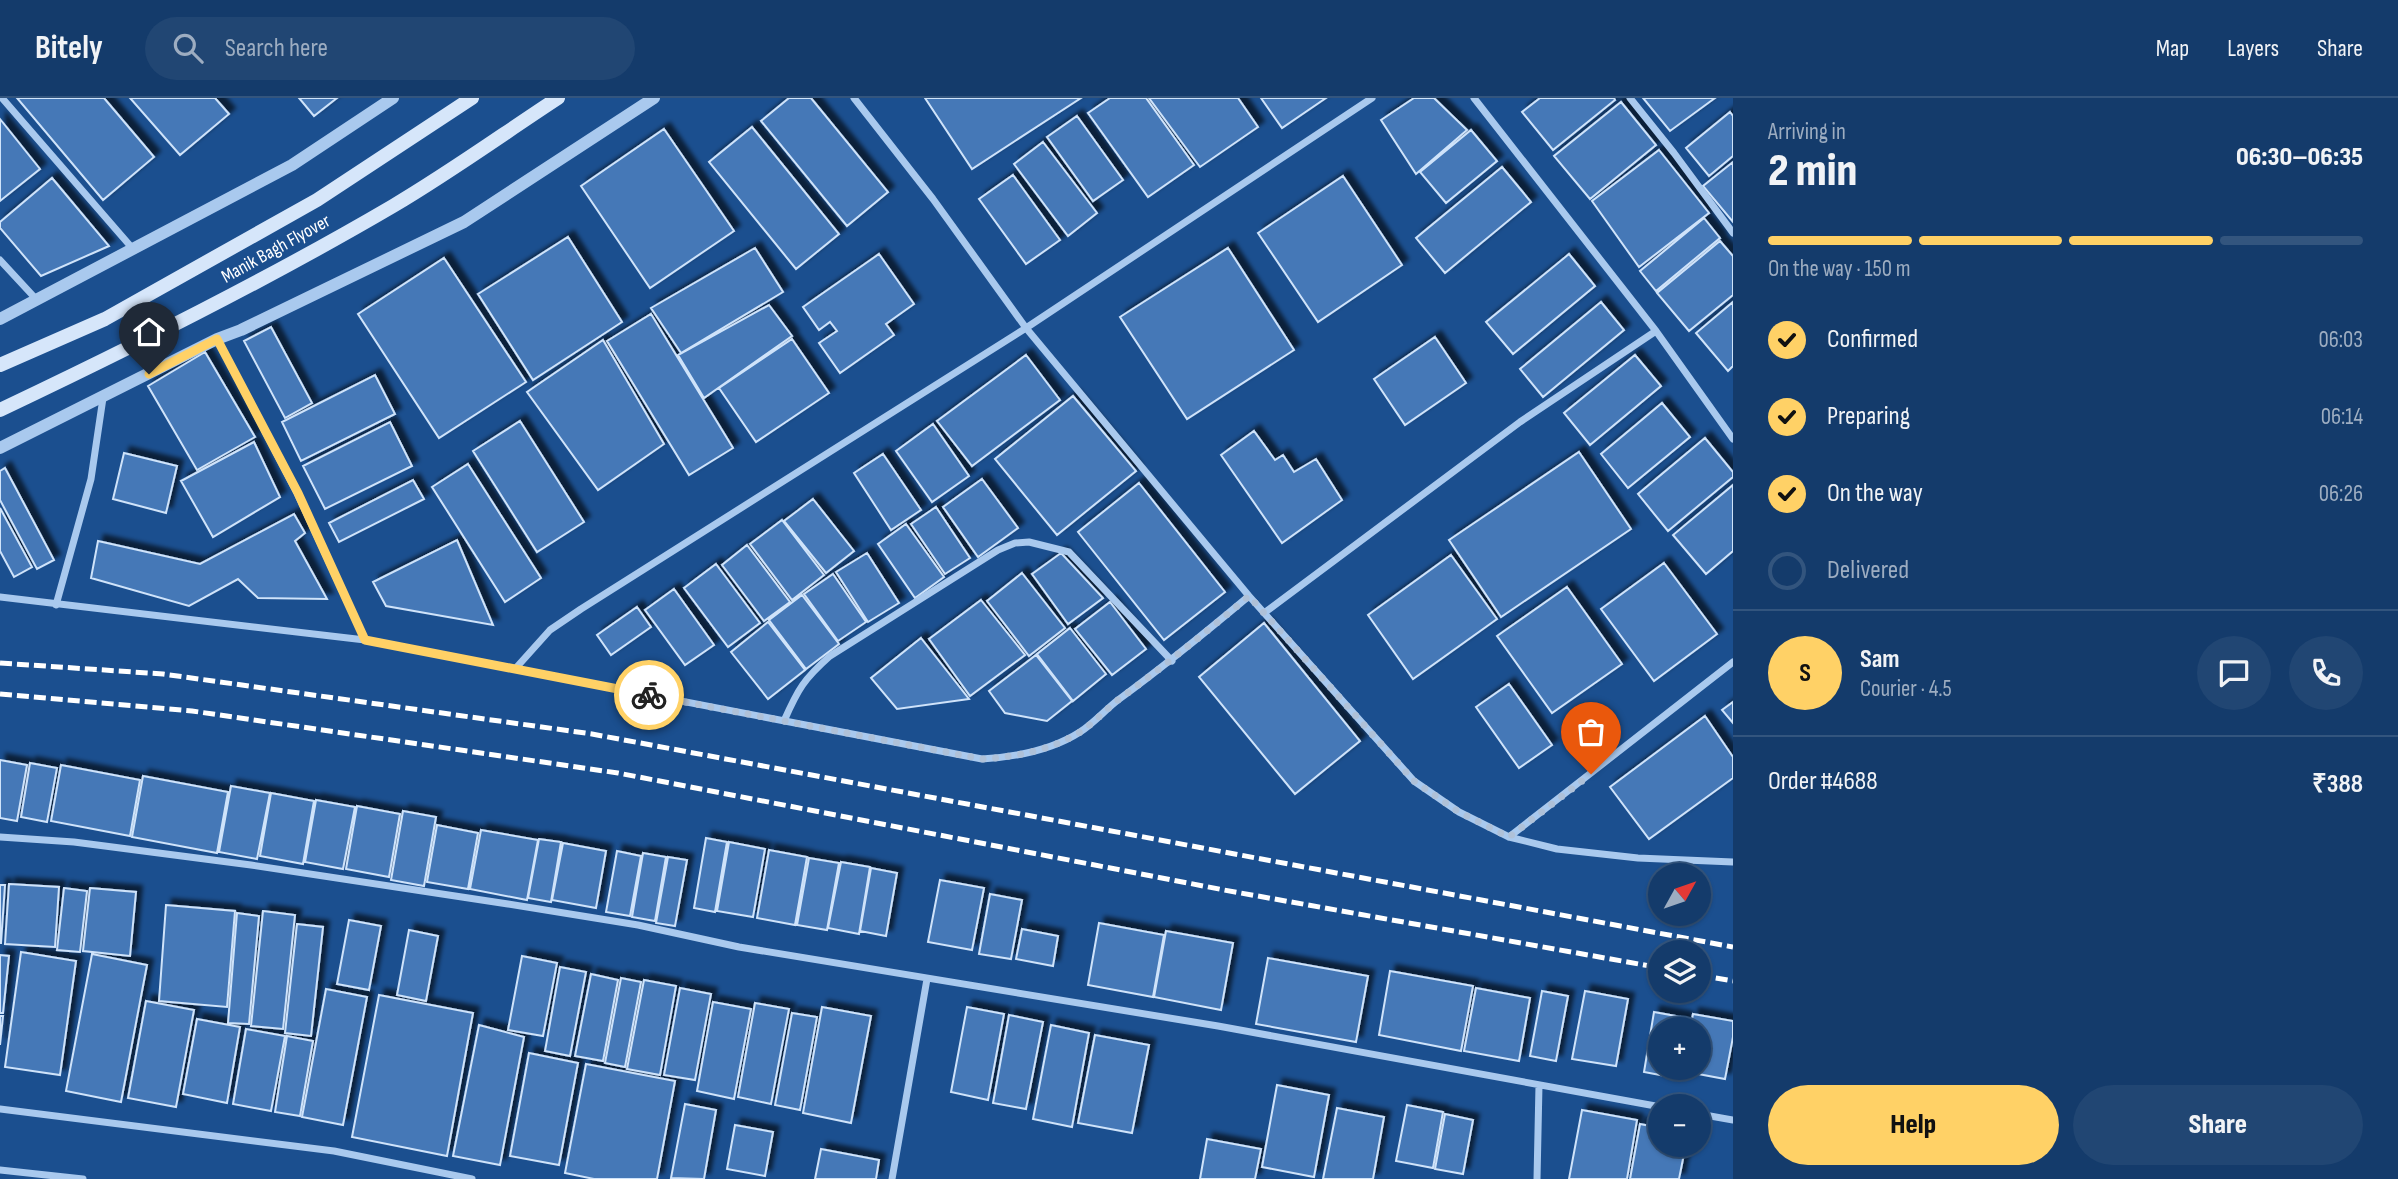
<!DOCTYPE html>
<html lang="en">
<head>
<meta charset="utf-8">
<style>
  :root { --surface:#143b6b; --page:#214673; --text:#f1f3f6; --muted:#9dadc1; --line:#33557e; --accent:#ffd166 }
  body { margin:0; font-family:"Sofia Sans Condensed",sans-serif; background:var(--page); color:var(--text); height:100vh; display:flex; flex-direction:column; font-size:26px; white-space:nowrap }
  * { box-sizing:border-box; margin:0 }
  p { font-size:23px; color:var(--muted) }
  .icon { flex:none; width:38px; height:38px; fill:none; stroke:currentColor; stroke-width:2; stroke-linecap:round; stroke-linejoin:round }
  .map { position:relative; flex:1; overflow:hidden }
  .drawer { display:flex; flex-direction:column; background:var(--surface); width:665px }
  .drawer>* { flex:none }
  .needle { width:46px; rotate:50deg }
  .buttons { position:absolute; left:1648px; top:765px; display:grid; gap:14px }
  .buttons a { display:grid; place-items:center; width:63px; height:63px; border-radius:50%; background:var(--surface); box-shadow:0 2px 5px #0004,0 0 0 2px var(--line); font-size:35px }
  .pin { position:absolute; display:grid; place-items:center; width:60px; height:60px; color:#fff; margin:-72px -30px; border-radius:50% 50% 50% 0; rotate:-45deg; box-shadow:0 0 7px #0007 }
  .pin .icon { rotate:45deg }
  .courier { position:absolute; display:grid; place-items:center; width:70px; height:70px; margin:-35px; border:5px solid #ffd166; border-radius:50%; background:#fff; color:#222; box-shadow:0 2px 9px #0007 }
  .head em { font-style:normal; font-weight:800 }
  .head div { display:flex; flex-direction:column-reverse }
  .head { display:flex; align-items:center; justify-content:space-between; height:119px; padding:0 35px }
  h1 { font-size:46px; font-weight:800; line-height:52px }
  .bar { display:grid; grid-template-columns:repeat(4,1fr); gap:10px 7px; align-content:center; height:84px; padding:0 35px }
  .bar i { height:9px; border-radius:5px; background:var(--line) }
  .bar .on { background:var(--accent) }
  .bar p { grid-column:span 4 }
  .line { display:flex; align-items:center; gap:18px; padding:0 35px; border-top:2px solid var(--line) }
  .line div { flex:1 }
  .round { display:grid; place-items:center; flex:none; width:74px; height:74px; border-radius:37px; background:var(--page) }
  ol { padding:0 35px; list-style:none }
  li { display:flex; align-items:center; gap:21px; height:77px }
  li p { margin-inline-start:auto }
  li .icon { padding:7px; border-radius:50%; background:var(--accent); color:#111; stroke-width:4 }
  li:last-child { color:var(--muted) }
  li i { width:38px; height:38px; border:4px solid var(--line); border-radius:50% }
  .cta { display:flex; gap:14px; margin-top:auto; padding:14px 35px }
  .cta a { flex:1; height:80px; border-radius:42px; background:var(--accent); color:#111; font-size:28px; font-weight:800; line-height:80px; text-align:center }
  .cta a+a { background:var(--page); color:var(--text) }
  header { display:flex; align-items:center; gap:42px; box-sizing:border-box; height:98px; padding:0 35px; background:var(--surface); border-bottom:2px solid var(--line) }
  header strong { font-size:33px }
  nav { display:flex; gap:38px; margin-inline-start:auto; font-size:24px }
  .search { width:490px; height:63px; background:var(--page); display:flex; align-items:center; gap:18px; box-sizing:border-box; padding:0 24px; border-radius:38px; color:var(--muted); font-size:26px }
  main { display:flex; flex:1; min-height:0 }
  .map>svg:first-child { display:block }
</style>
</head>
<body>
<header>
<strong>Bitely</strong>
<div class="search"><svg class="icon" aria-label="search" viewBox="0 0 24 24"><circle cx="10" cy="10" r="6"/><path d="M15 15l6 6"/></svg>Search here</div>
<nav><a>Map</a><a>Layers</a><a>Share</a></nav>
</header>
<main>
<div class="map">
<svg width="1733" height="1081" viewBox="0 0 1733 1081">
  <defs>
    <filter id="shadow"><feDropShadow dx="6" dy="-6" stdDeviation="2" flood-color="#0009"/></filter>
  </defs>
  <rect width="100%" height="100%" fill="#1b4f8f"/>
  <path fill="#4478b7" stroke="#cfe3fa" stroke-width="2" filter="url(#shadow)" d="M17,0H104L154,59L103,102Z
    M130,0H215L229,16L180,57Z
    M299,0H337L314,18Z
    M789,0H811L888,94L847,128L761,23Z
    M925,0H1081L972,71Z
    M1110,0H1146L1194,67L1148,99L1088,15Z
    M1149,0H1238L1258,29L1200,69Z
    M1261,0H1326L1282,30Z
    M1414,0H1434L1467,32L1416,76L1381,22Z
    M1540,0H1614L1615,2L1553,52L1522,14Z
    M1643,0H1715L1670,33Z
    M1621,4L1656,47L1590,101L1554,58Z
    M1730,14L1733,18V58L1709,78L1686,50Z
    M1077,18L1123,82L1093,103L1047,39Z
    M0,21L40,71L0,103Z
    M752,29L839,136L796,171L709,64Z
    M664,31L734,133L650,190L581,88Z
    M1471,32L1497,63L1446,105L1420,74Z
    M1043,44L1097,115L1068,138L1014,66Z
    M1659,52L1709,115L1639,169L1592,103Z
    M1733,64V124L1703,88Z
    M1502,69L1531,104L1445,175L1416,140Z
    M1013,77L1060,142L1026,166L979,101Z
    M1343,78L1402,167L1318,224L1258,135Z
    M52,80L109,148L41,178L0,130V124Z
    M1704,120L1720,140L1656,193L1640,173Z
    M568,139L622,224L533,282L478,196Z
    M1720,143L1733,158V197L1689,233L1657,195Z
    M755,150L783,194L681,255L651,210Z
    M1228,150L1294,252L1187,321L1120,219Z
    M879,156L914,206L886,226L894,237L840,275L819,245L837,233L830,224L819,232L803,209Z
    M1569,156L1595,188L1513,256L1486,224Z
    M444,160L526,284L439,340L358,216Z
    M1601,204L1624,232L1543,299L1520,271Z
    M1733,204V268L1728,273L1696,235Z
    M769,207L792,238L704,300L678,257Z
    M651,216L733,350L689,377L607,243Z
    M271,229L312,305L285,320L244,243Z
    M1435,239L1466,285L1405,327L1374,281Z
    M792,241L829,295L756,344L719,290Z
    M603,242L664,346L598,392L527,294Z
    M205,254L255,339L197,372L148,288Z
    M1026,257L1060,302L972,368L937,323Z
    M1635,257L1661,288L1590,347L1564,315Z
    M375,277L395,316L301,363L282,324Z
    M1073,298L1136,373L1057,437L995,361Z
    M1662,305L1690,339L1628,390L1601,356Z
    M520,323L584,424L537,454L473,353Z
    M390,324L412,368L325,411L303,368Z
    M933,326L969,378L932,404L896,353Z
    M1254,333L1275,362L1283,357L1294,374L1316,361L1342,402L1282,445L1221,357Z
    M1705,340L1733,374V379L1668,433L1638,396Z
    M254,344L280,399L213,439L181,383Z
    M1579,354L1631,431L1501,519L1449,442Z
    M124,355L177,368L166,415L113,401Z
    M883,356L921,412L891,432L854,375Z
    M468,366L541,480L505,504L432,389Z
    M5,370L54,462L37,471L0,402V373Z
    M982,381L1018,430L978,459L943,409Z
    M413,382L424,401L339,444L329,425Z
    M1139,385L1225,494L1164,542L1078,434Z
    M1733,387V453L1706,476L1673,437Z
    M813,401L854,453L826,475L784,423Z
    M936,409L970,460L945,476L911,426Z
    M0,410L32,469L14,479L0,453Z
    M294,416L305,435L295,443L327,501L258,500L238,481L189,508L91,480L98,443L200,466Z
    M782,422L824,477L792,502L750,446Z
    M906,426L944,479L915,500L878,446Z
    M457,442L493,527L386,508L373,484Z
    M747,447L790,504L764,523L722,467Z
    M867,455L899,505L868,524L836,474Z
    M1061,455L1103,500L1068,526L1032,476Z
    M1451,457L1497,521L1413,581L1368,517Z
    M1664,465L1717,536L1654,583L1601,511Z
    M716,466L760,525L728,549L684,490Z
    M1022,475L1065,530L1029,558L987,503Z
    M833,476L866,524L838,543L804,496Z
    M1567,489L1622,566L1552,615L1497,538Z
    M674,491L714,547L685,567L645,512Z
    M802,497L839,546L806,571L769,522Z
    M981,502L1025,557L970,598L929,541Z
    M1110,504L1146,551L1112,577L1075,531Z
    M637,509L651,529L611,557L597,537Z
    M768,524L805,572L768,601L731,554Z
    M1264,525L1360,643L1295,696L1199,579Z
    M1070,530L1106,576L1073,603L1037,556Z
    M921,540L969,601L897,611L871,580Z
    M1036,557L1072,603L1047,623L1005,615L989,593Z
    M1509,586L1552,647L1519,670L1476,609Z
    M1733,604V625L1722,612Z
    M1705,618L1733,659V680L1649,741L1610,689Z
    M0,662L27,667L17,723L0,720Z
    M30,665L57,670L47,724L21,719Z
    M61,667L140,682L130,738L51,723Z
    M143,678L228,694L217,755L132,739Z
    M231,688L270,695L257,761L219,754Z
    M271,695L314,703L303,766L260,758Z
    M316,702L355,709L343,771L305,764Z
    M357,708L400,716L389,779L346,771Z
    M403,713L436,719L424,788L391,782Z
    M437,727L478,735L468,791L427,784Z
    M481,732L538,742L527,802L470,791Z
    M706,740L727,744L715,814L694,810Z
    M539,741L561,744L551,804L528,800Z
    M729,744L765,751L753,819L717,813Z
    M563,745L606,753L596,810L552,802Z
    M769,752L807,759L795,827L757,820Z
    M617,753L641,758L630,818L606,814Z
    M643,755L666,759L655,823L632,819Z
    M668,759L687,762L675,828L656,825Z
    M809,760L839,765L827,832L797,827Z
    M841,764L870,769L859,836L828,830Z
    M871,770L897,775L886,838L860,833Z
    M940,782L984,790L972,852L928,844Z
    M9,786L59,789L55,849L5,846Z
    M0,787H5L1,845H0Z
    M64,790L87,793L80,854L57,852Z
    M90,790L136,794L130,858L83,853Z
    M990,796L1022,802L1011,861L979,856Z
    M166,807L235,813L227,909L159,903Z
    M263,813L295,817L283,931L251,928Z
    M237,815L259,818L249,926L228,925Z
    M349,822L381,828L369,892L337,886Z
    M1099,825L1164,837L1153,899L1088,887Z
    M297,826L323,829L311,938L285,935Z
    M1022,831L1058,838L1053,868L1016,861Z
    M409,832L438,838L426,903L397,897Z
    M1166,833L1233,845L1221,912L1154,899Z
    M21,854L76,863L60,977L5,969Z
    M92,856L147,867L121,1004L66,993Z
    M0,857L9,858L3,915H0Z
    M522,858L557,865L543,938L508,932Z
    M1268,860L1368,878L1356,944L1256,926Z
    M560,869L586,874L570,958L545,953Z
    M1390,873L1473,888L1461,953L1379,937Z
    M591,876L618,882L603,963L575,958Z
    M621,880L641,884L625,969L605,965Z
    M644,882L676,888L660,977L627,971Z
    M680,890L711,896L695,982L664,977Z
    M1476,890L1530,900L1519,963L1464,953Z
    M326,891L367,899L343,1027L302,1019Z
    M1542,893L1568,898L1556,963L1530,958Z
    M1585,893L1628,901L1616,968L1572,961Z
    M379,897L473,915L447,1058L352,1039Z
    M146,903L194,912L176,1009L128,1000Z
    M713,904L751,911L734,1001L697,993Z
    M755,905L789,911L771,1006L738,999Z
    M822,909L871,918L851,1025L803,1015Z
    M967,909L1004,916L988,1002L951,994Z
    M1654,914L1687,920L1685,931H1661V970H1678L1676,980L1644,974Z
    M792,915L817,919L800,1012L775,1007Z
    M1693,916L1733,923V939L1725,981L1682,973L1683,970H1699V931H1690Z
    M1009,917L1043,924L1026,1011L993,1005Z
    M0,918H3L0,947Z
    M197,921L240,929L227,1005L183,996Z
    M479,927L524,939L500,1067L453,1058Z
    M1051,927L1089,935L1072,1029L1033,1021Z
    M246,931L285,938L271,1013L233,1006Z
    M1095,937L1149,947L1132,1035L1078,1025Z
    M287,938L313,943L300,1018L275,1014Z
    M529,955L578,965L559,1067L510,1058Z
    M586,966L675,983L657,1081H594L565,1075Z
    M1277,987L1329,997L1314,1079L1262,1069Z
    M685,1006L716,1012L704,1081L671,1080Z
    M1407,1007L1443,1014L1433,1070L1396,1063Z
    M1337,1010L1384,1019L1373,1081H1323Z
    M1582,1012L1637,1022L1627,1081H1569Z
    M1445,1016L1473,1022L1463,1076L1435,1071Z
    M1640,1026L1661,1030V1046H1686L1679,1081H1630Z
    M735,1027L773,1034L765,1078L727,1071Z
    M1207,1041L1261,1051L1255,1081H1200Z
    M821,1051L879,1062L876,1081H815Z"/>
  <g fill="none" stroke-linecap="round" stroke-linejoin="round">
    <path stroke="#a9c9ee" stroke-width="7" d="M2,0L133,151
      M854,0L933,101L1026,230L1249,498L1414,683L1459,714L1509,739L1557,751L1638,760L1733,764
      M1474,0L1656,233L1733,341
      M1630,0L1674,55L1733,135
      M0,162L36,201
      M217,241L297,395L365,542
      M0,499L365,542L982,661C1015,659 1052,652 1080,634C1094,625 1105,612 1118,602C1163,569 1206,534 1249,498
      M56,507L91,381L103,300
      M1264,515L1520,324L1656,233
      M515,571L550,532L581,511L1026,230L1372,0
      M784,623C798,591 804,581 830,558L998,452L1015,445L1029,444L1069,454L1172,563
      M0,739L74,744L251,767L508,806L638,827L739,849L1218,928L1661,1009
      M1509,739L1733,564
      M0,1011L334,1053L472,1081
      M1699,1016L1733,1022
      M0,1072L83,1081
      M892,1081L927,881
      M1537,1081L1539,987"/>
    <path stroke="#a9c9ee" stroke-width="12" d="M0,221L292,67L393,0
      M0,350L217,241L241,232L464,124L654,0"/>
    <path stroke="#d6e6fa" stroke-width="14" d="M0,267L105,221L317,102L472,0
      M0,312C133,249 265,183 393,108C449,75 503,36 558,0"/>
    <path stroke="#fff" stroke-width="5" stroke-dasharray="12 5" stroke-linecap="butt" d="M0,565L163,576L592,636L1733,849
      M0,596L192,613L618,675L1224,792L1661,870
      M1699,877L1733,883"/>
  </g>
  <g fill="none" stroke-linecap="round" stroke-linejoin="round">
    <path stroke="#afc1d8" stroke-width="7" stroke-dasharray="0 12.6" d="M649,597L982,661C1015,659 1052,652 1080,634C1094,625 1105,612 1118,602C1163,569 1206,534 1249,498L1414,683L1459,714L1509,739L1591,676"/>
    <path stroke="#ffd166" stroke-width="9" d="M149,276L217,241L298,395L365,542L649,597"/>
  </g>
  <g text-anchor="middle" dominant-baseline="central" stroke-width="5" stroke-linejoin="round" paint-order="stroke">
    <g font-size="19" fill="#fff" stroke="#1b4f8f">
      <text transform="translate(276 151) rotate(-29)">Manik Bagh Flyover</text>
    </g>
  </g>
</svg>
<div class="buttons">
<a><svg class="needle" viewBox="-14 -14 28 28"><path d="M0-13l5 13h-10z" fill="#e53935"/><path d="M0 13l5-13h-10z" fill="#9dadc1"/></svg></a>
<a><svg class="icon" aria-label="layers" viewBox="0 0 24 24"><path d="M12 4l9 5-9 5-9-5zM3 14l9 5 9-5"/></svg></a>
<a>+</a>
<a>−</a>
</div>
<div class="pin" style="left:1591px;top:676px;background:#ea580c"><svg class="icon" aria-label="bag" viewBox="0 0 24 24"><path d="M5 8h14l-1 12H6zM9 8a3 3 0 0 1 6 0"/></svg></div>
<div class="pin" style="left:149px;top:276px;background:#1f2937"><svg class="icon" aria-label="home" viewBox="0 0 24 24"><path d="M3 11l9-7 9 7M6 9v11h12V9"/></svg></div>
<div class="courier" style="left:649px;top:597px"><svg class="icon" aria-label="bike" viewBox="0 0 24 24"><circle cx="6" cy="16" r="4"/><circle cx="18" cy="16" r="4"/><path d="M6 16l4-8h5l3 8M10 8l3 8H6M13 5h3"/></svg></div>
</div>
<section class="drawer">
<div class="head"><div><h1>2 min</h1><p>Arriving in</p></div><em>06:30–06:35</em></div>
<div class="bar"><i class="on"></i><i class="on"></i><i class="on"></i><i></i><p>On the way · 150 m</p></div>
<ol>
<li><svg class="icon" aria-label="check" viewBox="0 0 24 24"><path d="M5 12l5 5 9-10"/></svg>Confirmed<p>06:03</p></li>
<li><svg class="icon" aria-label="check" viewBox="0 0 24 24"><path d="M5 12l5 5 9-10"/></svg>Preparing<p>06:14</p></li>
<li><svg class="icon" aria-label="check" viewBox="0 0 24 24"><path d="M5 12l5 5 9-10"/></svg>On the way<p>06:26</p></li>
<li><i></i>Delivered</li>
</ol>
<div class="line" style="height:126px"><b class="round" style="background:var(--accent);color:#111">S</b><div><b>Sam</b><p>Courier · 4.5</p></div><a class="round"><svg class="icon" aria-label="chat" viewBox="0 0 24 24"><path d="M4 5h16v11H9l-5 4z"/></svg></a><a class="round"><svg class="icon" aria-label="phone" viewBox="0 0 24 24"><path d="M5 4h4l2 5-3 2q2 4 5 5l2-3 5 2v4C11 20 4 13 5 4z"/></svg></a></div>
<div class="line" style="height:91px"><div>Order #4688</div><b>₹388</b></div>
<div class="cta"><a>Help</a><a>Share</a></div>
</section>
</main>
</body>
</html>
